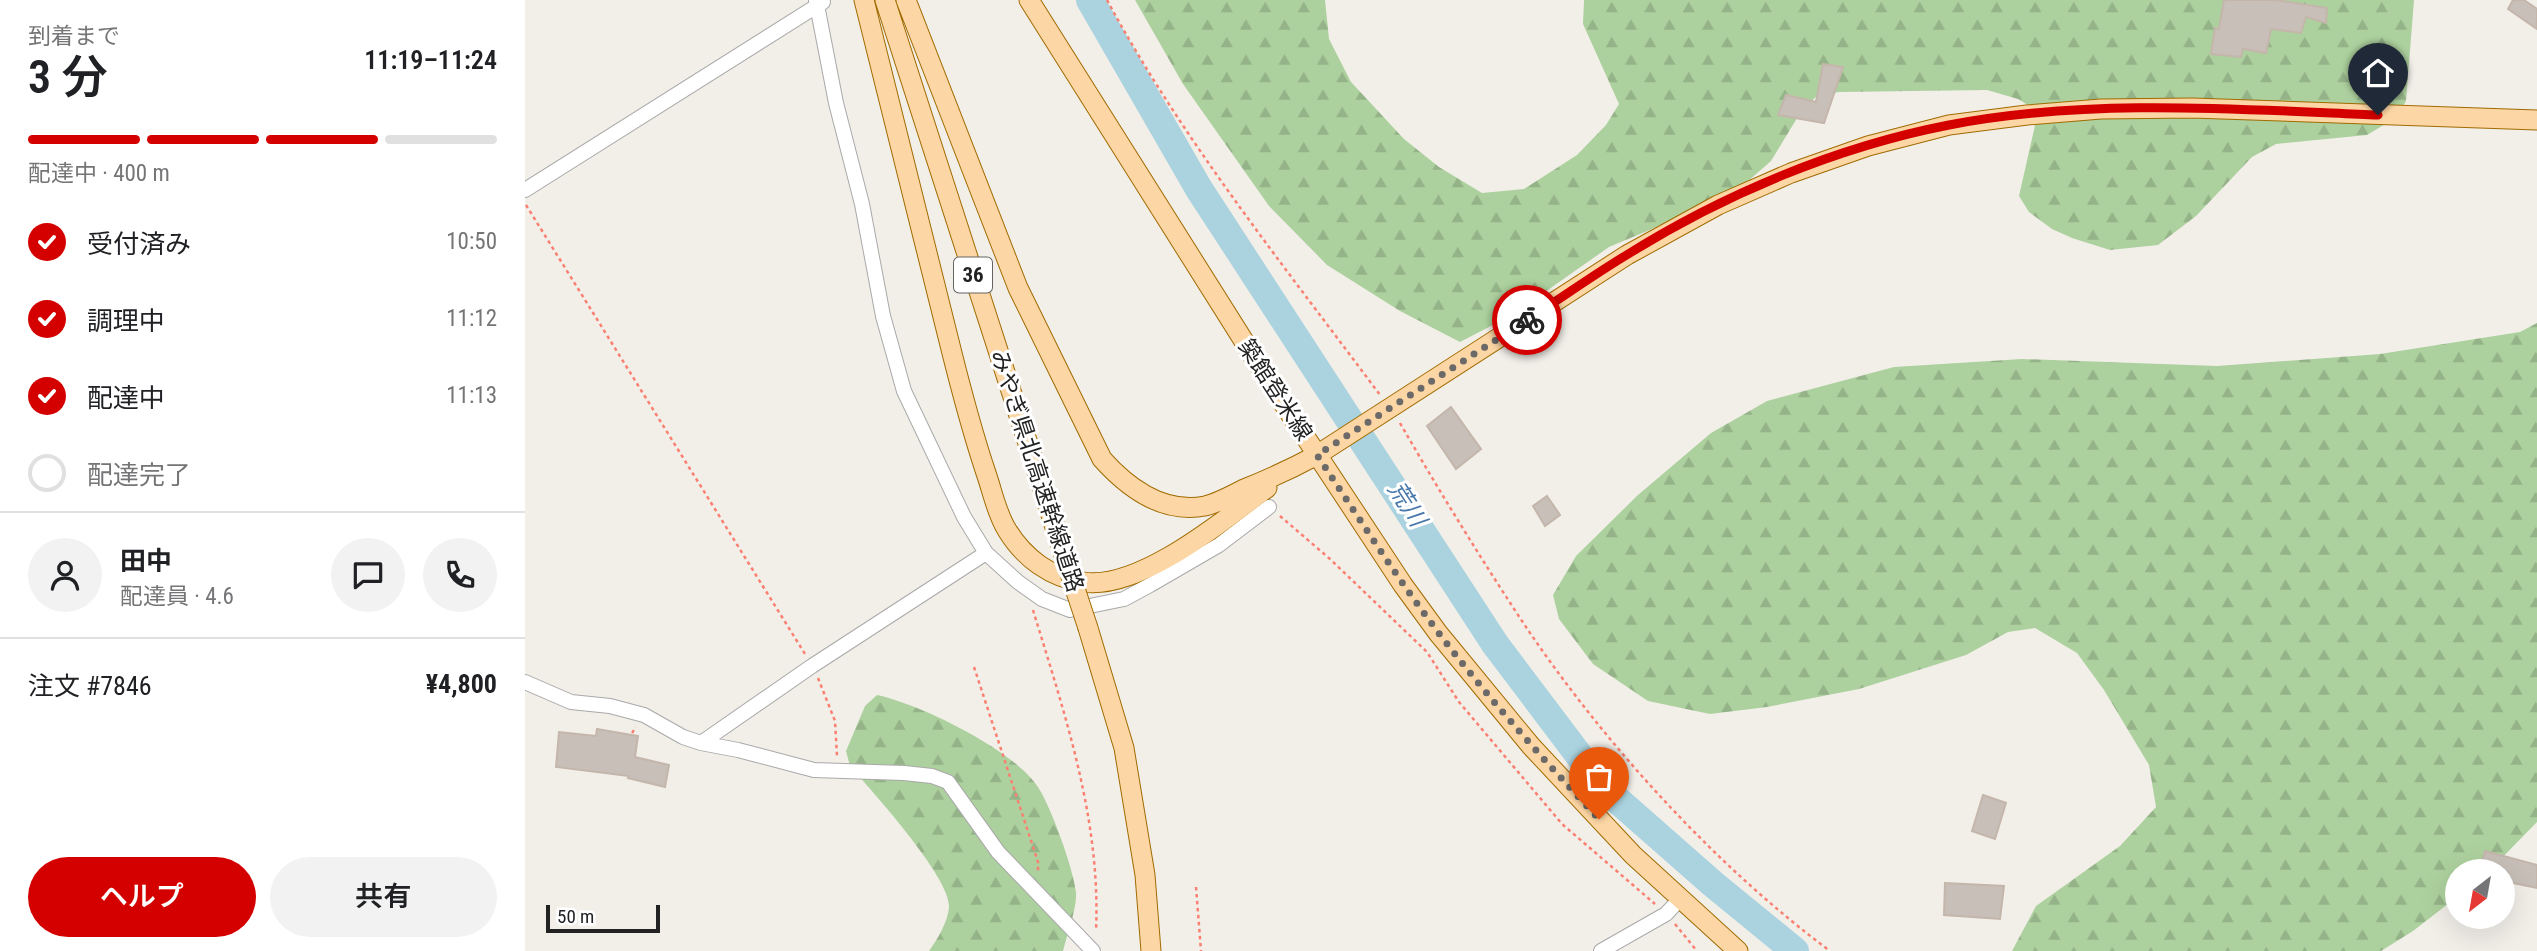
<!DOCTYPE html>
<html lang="ja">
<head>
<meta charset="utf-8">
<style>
  :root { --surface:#fff; --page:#f2f2f2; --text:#202124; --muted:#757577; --line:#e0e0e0; --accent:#d40000 }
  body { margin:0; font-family:"Roboto Condensed","Noto Sans JP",sans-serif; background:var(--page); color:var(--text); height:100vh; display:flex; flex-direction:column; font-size:26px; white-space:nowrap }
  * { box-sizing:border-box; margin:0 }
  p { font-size:23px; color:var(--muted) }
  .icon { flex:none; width:38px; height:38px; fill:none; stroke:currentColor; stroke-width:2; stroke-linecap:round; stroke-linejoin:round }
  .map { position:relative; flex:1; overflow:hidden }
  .panel { display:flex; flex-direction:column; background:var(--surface); width:525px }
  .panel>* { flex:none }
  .needle { width:46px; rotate:211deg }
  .controls { position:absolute; left:1920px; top:859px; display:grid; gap:14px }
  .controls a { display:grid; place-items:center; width:70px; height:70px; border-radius:50%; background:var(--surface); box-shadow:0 7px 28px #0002; font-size:35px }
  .scale { position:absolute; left:21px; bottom:18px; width:114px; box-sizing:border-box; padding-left:7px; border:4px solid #222; border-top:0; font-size:19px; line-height:24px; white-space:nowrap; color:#222; -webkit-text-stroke:5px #fff; paint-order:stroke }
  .pin { position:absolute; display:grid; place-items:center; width:60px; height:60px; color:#fff; margin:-72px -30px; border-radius:50% 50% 50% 0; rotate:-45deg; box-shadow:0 0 7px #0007 }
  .pin .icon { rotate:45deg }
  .courier { position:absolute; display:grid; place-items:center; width:70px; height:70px; margin:-35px; border:5px solid #d40000; border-radius:50%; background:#fff; color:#222; box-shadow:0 2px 9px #0007 }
  .headline em { font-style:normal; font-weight:600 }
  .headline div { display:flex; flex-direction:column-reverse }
  .headline { display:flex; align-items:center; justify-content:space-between; height:119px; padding:0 28px }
  h1 { font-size:46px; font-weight:600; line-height:52px }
  .bar { display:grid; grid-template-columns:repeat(4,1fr); gap:10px 7px; align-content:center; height:84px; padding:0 28px }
  .bar i { height:9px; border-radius:5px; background:var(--line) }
  .bar .selected { background:var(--accent) }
  .bar p { grid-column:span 4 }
  .line { display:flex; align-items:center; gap:18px; padding:0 28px; border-top:2px solid var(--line) }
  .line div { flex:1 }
  .round { display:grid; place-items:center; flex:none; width:74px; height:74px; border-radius:37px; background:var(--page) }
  ol { padding:0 28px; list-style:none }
  li { display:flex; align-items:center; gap:21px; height:77px }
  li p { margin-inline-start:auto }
  li .icon { padding:7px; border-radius:50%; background:var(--accent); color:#fff; stroke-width:4 }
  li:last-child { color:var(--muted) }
  li i { width:38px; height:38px; border:4px solid var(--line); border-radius:50% }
  .action { display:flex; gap:14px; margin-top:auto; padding:14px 28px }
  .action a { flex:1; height:80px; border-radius:42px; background:var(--accent); color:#fff; font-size:28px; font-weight:600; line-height:80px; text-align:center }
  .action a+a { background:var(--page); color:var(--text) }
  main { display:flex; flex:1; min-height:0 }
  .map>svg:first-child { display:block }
</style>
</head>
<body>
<main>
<section class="panel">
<div class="headline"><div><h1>3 分</h1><p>到着まで</p></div><em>11:19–11:24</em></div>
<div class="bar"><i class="selected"></i><i class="selected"></i><i class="selected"></i><i></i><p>配達中 · 400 m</p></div>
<ol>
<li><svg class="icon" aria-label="check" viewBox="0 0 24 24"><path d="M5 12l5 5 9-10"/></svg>受付済み<p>10:50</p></li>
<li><svg class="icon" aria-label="check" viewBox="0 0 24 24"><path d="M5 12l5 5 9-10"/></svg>調理中<p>11:12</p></li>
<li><svg class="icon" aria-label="check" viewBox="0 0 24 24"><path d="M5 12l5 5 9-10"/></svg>配達中<p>11:13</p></li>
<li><i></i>配達完了</li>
</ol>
<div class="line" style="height:126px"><a class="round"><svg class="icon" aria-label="person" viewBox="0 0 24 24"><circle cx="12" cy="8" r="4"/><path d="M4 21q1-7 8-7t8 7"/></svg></a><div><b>田中</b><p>配達員 · 4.6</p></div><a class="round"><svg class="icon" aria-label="chat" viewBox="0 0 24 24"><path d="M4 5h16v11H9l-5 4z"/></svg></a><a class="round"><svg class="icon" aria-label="phone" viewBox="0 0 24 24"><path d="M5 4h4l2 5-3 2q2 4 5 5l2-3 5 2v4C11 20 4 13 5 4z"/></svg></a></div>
<div class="line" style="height:91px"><div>注文 #7846</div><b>¥4,800</b></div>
<div class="action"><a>ヘルプ</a><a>共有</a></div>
</section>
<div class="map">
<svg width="2012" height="951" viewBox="0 0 2012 951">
  <defs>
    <pattern id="forest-firs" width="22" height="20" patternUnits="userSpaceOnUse" patternTransform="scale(1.75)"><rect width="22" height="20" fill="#add19e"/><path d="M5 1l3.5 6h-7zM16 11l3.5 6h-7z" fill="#95b388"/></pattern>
  </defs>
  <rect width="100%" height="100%" fill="#f2efe9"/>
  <path fill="url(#forest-firs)" d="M610,0H800L804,39L826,82L879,139L914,167L957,193L999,189L1052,155L1081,125L1094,104L1058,24L1059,0H1889L1881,101L1872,117L1842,135L1751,144L1727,157L1671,216L1633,245L1585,250L1547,238L1527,229L1504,212L1494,196L1511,121L1506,107L1493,99L1462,90L1314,92L1293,95L1277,110L1246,161L1222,182L1127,229L1084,247L1020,292L964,327L935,342L875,311L802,265L744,206L658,84Z
    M2012,323V822L1964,871L1932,872V897L1888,931L1856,951H1487L1511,906L1595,846L1631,807L1624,765L1579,690L1552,653L1510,628L1483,632L1441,655L1334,689L1242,707L1185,714L1123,701L1068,664L1034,619L1028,595L1051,556L1113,495L1186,433L1242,401L1369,367L1497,359L1692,366L1855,354L1995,332Z
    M352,695C395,704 489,750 513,787C526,807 549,870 551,893C552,908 542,935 538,951H404C412,940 423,922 424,907C426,878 346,790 325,766L321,751L340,706Z"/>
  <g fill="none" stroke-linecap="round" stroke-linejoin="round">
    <path stroke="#aad3df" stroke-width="28" d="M565,0L674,189L970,644L1059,762L1089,797L1188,884L1270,951"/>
  </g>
  <path fill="#c7bfb8" stroke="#c4b6ab" stroke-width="2" d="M1699,0H1751L1802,8L1801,23L1781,17L1776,33L1746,29L1741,53L1718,49L1716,57L1686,54L1690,28L1694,29Z
    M1988,0H1999L2012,9V29L1983,9Z
    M1298,64L1318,67L1299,123L1253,115L1261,95L1291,102Z
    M926,407L956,449L931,469L902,426Z
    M1022,496L1035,515L1020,526L1008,506Z
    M72,729L113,736L110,757L144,765L140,787L103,778L104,776L31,767L34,732L71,736Z
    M1458,795L1481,803L1470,839L1447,831Z
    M1960,851L2012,865V888L1978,881V872L1955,869Z
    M1420,883L1479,886L1475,919L1419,915Z"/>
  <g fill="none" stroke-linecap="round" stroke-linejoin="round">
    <g stroke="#a9a9a9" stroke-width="16">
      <path id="minor" d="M291,0L311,103L337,204L358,316L379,391L439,517L461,553L493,582L517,599L545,610L599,599L625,585L694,545L744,507
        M0,190L298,2
        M0,682L46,702L85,706L119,715L158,737L176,743L213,750L289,770L379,773L407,776L423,782L473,852L568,951
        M176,743L287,666L461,553
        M1076,951L1141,914L1155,899"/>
    </g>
    <g stroke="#a06b00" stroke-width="21">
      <path id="major" d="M339,0C367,111 395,222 422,333C434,382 446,429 462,476C468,494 472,514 482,530C499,558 526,578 558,582C614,591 699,520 742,488
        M360,0L537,549
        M381,0L493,288L577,459C603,488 638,514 680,506C693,503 707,495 719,489C744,479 768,468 792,455L1102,255L1193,205L1266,173L1343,146L1424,125L1502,115L1576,109L1667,108L2012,120
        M504,0L756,400L878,585L913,633L1006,746L1108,855L1213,951
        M563,628L599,748L620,875L626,951"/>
    </g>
    <path stroke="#fa8072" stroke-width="2.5" stroke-dasharray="3.5 3.5" stroke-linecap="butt" d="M582,0C658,141 760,267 855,395
      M1,205L280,654
      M875,423C913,489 953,554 995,618C1075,739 1188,864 1305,951
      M755,516L805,559L902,652L934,702L1037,824L1130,904
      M508,610C540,715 576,820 571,931
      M449,667L513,862V871
      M293,678L310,721L312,756
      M107,733L111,727
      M671,887L676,951
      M1150,924L1172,951"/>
    <use href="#minor" stroke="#fff" stroke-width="14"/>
    <use href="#major" stroke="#fcd6a4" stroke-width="19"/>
    <g stroke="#a06b00" stroke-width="21" stroke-linecap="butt">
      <path id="major-bridge" d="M537,549L563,628"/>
    </g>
    <use href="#major-bridge" stroke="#fcd6a4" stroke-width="19"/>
  </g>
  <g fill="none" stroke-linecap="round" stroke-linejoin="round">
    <path stroke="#6b6a68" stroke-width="7" stroke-dasharray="0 12.6" d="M1002,320L792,455C832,515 870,575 913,632C963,698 1018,759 1074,819"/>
    <path stroke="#d40000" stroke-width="9" d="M1002,320C1035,299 1067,276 1100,256C1197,195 1311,147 1424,125C1563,98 1712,109 1853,115"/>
  </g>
  <g text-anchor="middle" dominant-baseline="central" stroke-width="6" stroke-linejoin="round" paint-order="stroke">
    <rect fill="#fff" stroke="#646464" stroke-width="2" x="429" y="257.5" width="38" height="35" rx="5"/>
    <g font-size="21" font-weight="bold" fill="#222">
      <text x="448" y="275">36</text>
    </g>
    <g font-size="23" fill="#222" stroke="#fff">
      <text transform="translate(750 390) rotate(57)">築館登米線</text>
      <text transform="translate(512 471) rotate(72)">みやぎ県北高速幹線道路</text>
    </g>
    <g font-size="24" font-style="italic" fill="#4a7aab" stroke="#fff">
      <text transform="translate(882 504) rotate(57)">荒川</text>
    </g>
  </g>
</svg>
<div class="controls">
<a><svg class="needle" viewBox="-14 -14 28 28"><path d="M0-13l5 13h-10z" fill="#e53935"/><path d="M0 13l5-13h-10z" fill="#757577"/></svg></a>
</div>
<div class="scale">50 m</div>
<div class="pin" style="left:1074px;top:819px;background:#ea580c"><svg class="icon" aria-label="bag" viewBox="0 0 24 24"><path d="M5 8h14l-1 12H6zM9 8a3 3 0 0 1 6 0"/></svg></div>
<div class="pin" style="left:1853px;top:115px;background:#1f2937"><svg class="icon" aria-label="home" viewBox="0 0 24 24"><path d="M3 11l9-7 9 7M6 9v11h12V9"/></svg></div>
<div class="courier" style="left:1002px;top:320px"><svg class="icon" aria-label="bike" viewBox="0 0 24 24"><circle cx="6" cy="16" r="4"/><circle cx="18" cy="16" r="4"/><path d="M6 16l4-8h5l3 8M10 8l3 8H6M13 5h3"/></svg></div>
</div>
</main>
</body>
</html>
